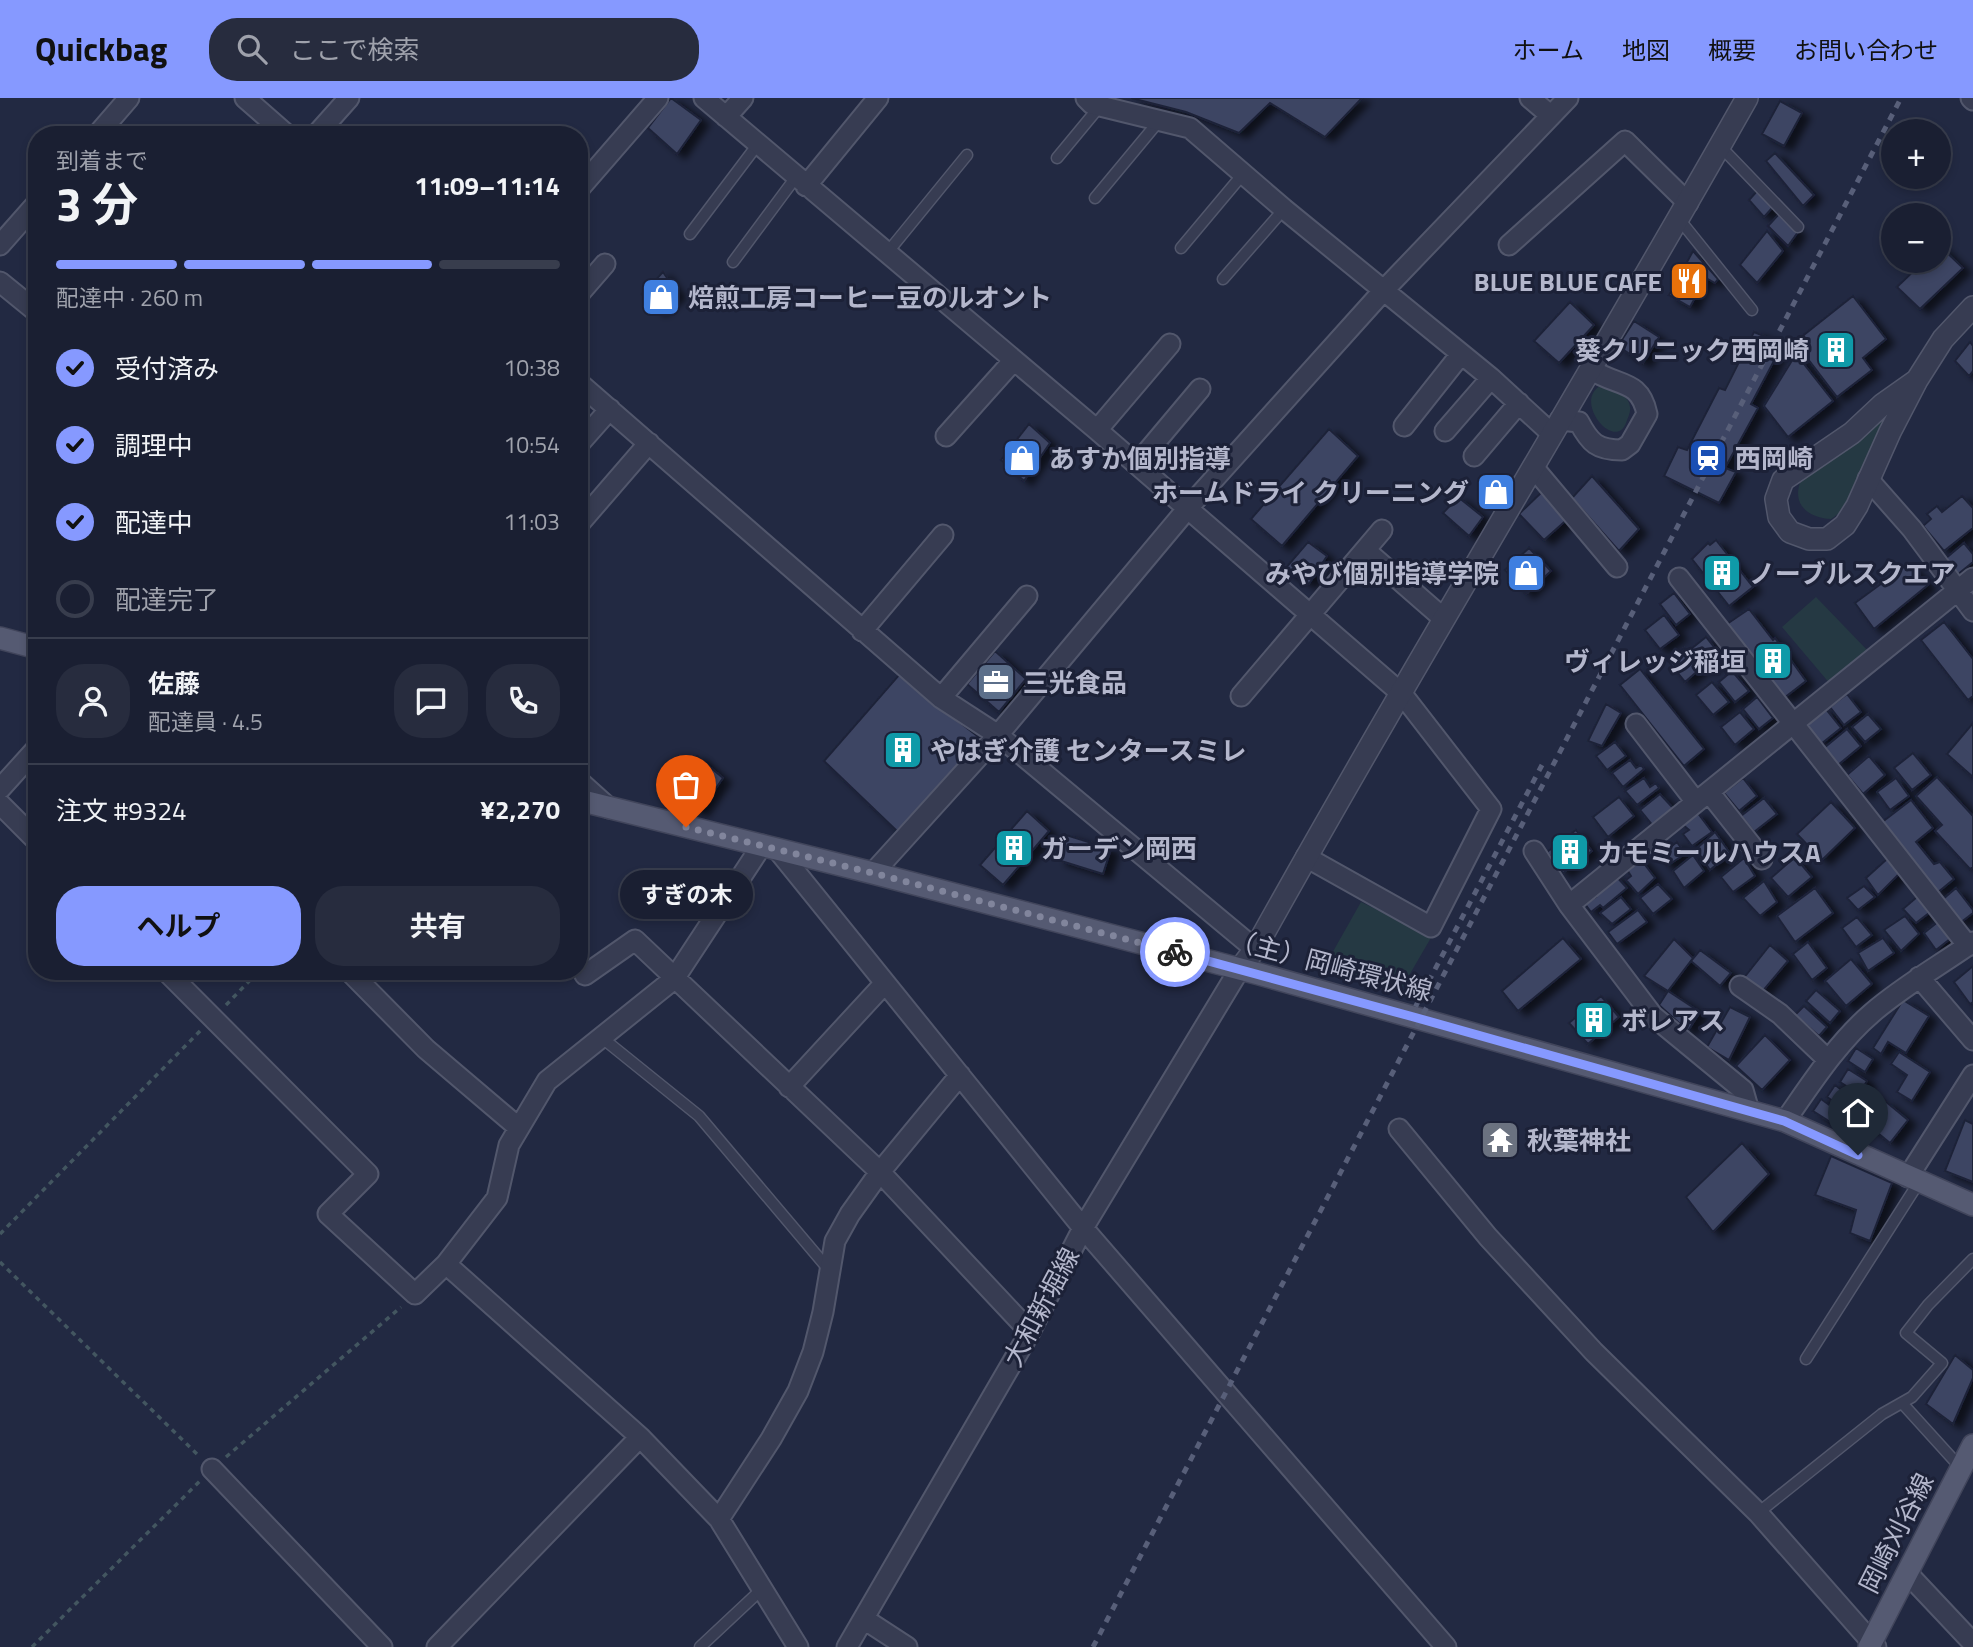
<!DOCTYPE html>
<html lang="ja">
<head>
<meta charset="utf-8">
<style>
  :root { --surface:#1a1f32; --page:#272c3e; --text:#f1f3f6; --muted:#9fa2ac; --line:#383d4d; --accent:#8699ff }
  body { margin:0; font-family:"Titillium Web","Noto Sans JP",sans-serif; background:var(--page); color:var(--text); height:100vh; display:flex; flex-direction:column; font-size:26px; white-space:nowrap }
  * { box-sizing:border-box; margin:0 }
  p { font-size:23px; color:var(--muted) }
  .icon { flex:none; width:38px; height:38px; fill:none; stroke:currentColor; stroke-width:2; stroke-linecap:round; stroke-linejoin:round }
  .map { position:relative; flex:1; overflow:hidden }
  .panel { position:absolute; left:28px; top:28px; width:560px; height:854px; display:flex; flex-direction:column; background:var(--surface); border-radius:28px; box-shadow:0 4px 10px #0003,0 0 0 2px var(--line) }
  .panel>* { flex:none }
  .tools { position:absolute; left:1881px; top:21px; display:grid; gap:14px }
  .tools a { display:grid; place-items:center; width:70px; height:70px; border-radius:50%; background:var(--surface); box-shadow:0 4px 10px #0003,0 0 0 2px var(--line); font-size:35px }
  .pin { position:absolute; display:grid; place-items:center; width:60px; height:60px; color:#fff; margin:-72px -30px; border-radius:50% 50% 50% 0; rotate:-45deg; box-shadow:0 0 7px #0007 }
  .pin .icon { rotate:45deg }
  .courier { position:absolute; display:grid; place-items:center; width:70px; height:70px; margin:-35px; border:5px solid #8699ff; border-radius:50%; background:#fff; color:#222; box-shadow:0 2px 9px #0007 }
  .bubble { position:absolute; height:49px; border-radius:24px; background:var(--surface); box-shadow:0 4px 10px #0003,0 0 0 2px var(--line); font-size:23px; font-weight:700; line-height:49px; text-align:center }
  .headline em { font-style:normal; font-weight:700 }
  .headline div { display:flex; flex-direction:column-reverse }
  .headline { display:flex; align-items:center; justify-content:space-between; height:119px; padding:0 28px }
  h1 { font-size:46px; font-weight:700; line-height:52px }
  .bar { display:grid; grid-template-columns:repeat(4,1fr); gap:10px 7px; align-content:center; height:84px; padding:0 28px }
  .bar i { height:9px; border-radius:5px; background:var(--line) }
  .bar .current { background:var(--accent) }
  .bar p { grid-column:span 4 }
  .line { display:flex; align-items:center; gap:18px; padding:0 28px; border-top:2px solid var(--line) }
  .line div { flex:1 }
  .round { display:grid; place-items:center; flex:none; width:74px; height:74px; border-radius:28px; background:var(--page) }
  ol { padding:0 28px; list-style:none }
  li { display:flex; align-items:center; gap:21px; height:77px }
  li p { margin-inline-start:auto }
  li .icon { padding:7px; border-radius:50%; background:var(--accent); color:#111; stroke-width:4 }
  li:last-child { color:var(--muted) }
  li i { width:38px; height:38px; border:4px solid var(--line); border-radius:50% }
  .button { display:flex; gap:14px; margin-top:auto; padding:14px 28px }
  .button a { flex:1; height:80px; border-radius:28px; background:var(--accent); color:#111; font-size:28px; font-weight:700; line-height:80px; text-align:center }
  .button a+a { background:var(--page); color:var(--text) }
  header { display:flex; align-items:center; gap:42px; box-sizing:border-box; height:98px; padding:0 35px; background:var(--accent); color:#111 }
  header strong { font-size:33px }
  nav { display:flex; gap:38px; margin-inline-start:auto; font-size:24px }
  .search { width:490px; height:63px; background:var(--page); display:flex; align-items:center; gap:18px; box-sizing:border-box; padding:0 24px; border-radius:28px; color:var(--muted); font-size:26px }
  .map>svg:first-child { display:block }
</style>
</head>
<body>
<header>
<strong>Quickbag</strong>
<div class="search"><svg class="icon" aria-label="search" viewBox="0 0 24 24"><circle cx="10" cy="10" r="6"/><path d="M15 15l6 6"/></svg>ここで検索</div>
<nav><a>ホーム</a><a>地図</a><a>概要</a><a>お問い合わせ</a></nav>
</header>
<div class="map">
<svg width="1973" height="1549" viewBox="0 0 1973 1549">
  <defs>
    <filter id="shadow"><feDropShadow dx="8" dy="4.5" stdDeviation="3.5" flood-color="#0009"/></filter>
  </defs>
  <rect width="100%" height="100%" fill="#222942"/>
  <path fill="#253943" d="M1600,288C1610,292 1629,295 1630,309C1631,314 1628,319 1626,325C1615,354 1573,304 1600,288Z
    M1903,299C1890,321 1874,343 1864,366C1854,387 1852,408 1831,421C1808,420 1791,406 1801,382L1855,346Z
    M1816,499L1868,553L1831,587L1782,529Z
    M1361,804L1432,838L1400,893L1322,873Z"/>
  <path fill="#3e4563" stroke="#1e2339" stroke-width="2" filter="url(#shadow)" d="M671,0L701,22L677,56L648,30Z
    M1131,0H1362L1325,39L1270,5L1239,35L1186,14Z
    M1780,3L1802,15L1784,48L1762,36Z
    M1775,55L1814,97L1803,108L1766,63Z
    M1758,92L1773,109L1764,119L1749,102Z
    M1779,116L1798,134L1788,148L1768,128Z
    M1767,133L1783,153L1757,185L1740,167Z
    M1940,148L1963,170L1920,211L1897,189L1924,163H1939Z
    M1693,153L1718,181L1715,185L1706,180L1690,209L1669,197Z
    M663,174L678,196L658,213L642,196Z
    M1853,198L1886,241L1863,260L1872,272L1837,299L1795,244Z
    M1570,204L1594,227L1559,265L1534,243Z
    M1634,223L1659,239L1643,265L1618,248Z
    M1754,234L1783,246L1751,306L1758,310L1725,370L1736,374L1719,405L1664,378L1678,349L1687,352L1719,290L1725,292Z
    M1970,244L1973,248V273L1969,278L1955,263Z
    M1796,256L1833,303L1788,339L1764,308Z
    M1029,326L1050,345L1024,383L1001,362Z
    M1329,331L1358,358L1282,448L1251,421Z
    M1592,378L1639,431L1619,453L1572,400Z
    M1491,385L1501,391L1490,403L1481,399Z
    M1545,391L1571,418L1544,442L1519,416Z
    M1962,398L1973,410V430L1944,453L1923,428L1931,421L1927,416L1937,408L1942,414Z
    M1458,399L1483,419L1469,438L1443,415Z
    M1716,442L1753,489L1729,508L1692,461L1708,445L1710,447Z
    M1308,444L1327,458L1309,486L1284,472Z
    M1964,445L1973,456V464L1957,477L1945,461Z
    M1529,450L1551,473L1526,496L1505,472Z
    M1908,466L1928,487L1874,531L1855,505Z
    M1674,495L1690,516L1676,527L1660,506Z
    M1749,511L1773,542L1775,540L1806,583L1784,600L1727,526Z
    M1664,517L1679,537L1660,551L1645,532Z
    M1944,524L1973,561V598L1968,602L1921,542Z
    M1706,539L1722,559L1707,571L1691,551Z
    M1684,550L1701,570L1685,584L1668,563Z
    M995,553L1026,581L999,614L967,586Z
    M1640,571L1704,651L1684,668L1620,587Z
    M1732,573L1749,593L1735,604L1719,584Z
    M899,577L981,641L898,734L824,663Z
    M1712,584L1729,604L1713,617L1696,597Z
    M1847,596L1861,614L1844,627L1830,609Z
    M1757,599L1773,620L1759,631L1743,611Z
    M1606,606L1621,615L1602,648L1588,643Z
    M1825,610L1841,630L1821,646L1805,626Z
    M1740,614L1754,631L1735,647L1721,629Z
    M1868,616L1881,631L1865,644L1852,629Z
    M1973,625V679L1947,656Z
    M1847,631L1861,648L1838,667L1824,650Z
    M1615,644L1626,658L1607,672L1596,658Z
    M1913,655L1931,677L1912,692L1894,670Z
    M697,658L723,680L700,714L669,698Z
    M1869,658L1885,677L1863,696L1847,677Z
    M1630,662L1636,670L1641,667L1644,671L1623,689L1612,675Z
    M1937,679L1973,718V769L1970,771L1935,733L1942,727L1916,698Z
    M1644,680L1650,689L1656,685L1659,690L1637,707L1625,693Z
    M1743,680L1757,698L1739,713L1724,695Z
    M1896,680L1909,698L1890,712L1877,694Z
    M1660,696L1673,710L1653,728L1640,712Z
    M1619,699L1634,718L1608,739L1593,719Z
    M1764,700L1777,716L1754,734L1741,718Z
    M1911,702L1933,730L1916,744L1934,766L1940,764L1954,781L1937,795L1881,725Z
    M1831,704L1855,730L1822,762L1797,736Z
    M1027,713L1049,733L1003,787L980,767Z
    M1697,714L1712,734L1692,748L1683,736L1689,732L1682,726Z
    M1576,732L1592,753L1563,775L1547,754Z
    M1715,734L1730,755L1710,772L1696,751Z
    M1066,737L1111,751L1103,776L1058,762Z
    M1677,744L1685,756L1667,768L1659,758Z
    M1693,757L1704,773L1684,790L1673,773Z
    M1639,759L1655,780L1638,796L1626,782L1631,778L1626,770Z
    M1795,759L1812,779L1788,799L1771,780Z
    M1744,760L1755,778L1733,794L1721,779Z
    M1887,761L1899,776L1878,797L1866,780Z
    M1615,777L1627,790L1603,810L1600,807L1591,814L1585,806L1596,799L1593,794Z
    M1764,783L1777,804L1760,818L1743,800Z
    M1658,786L1672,801L1653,816L1640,800Z
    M1864,788L1875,799L1858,812L1847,800Z
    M1815,790L1833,815L1795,844L1777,818Z
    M1956,790L1973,812V815L1960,825L1942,802Z
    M1621,799L1631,811L1612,826L1600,815Z
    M1917,799L1929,815L1916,825L1903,811Z
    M1638,812L1647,824L1617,846L1608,834Z
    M1905,818L1919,836L1901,853L1884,832Z
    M1857,819L1872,837L1856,849L1842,830Z
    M1939,823L1950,841L1936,852L1924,835Z
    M1563,840L1581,861L1518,913L1502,893Z
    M1883,840L1894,855L1868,873L1858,855Z
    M1674,841L1693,860L1668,893L1644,878Z
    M1808,844L1827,870L1812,882L1793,856Z
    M1770,847L1788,863L1762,894L1743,881Z
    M1700,852L1731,875L1720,888L1691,863Z
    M1851,861L1872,886L1846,908L1825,883Z
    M1973,868V904L1970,906L1954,884Z
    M1816,892L1840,913L1830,925L1806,903Z
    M1668,893L1700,914L1688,933L1659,907Z
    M1601,898L1619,919L1588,946L1569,925Z
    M1903,902L1929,918L1906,955L1888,944L1881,956L1873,950Z
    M1804,908L1827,929L1819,938L1795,917Z
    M1730,909L1750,919L1729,962L1707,949Z
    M1765,937L1790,962L1762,992L1736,968Z
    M1856,950L1873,961L1865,974L1848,963Z
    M1899,954L1930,974L1912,1003L1897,994L1907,977L1891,966Z
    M1848,971L1867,983L1859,996L1840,984Z
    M1835,987L1850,998L1842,1009L1827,999Z
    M1866,995L1878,1003L1864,1024L1852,1016Z
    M1821,1001L1839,1014L1832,1025L1813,1013Z
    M1885,1003L1908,1022L1890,1045L1867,1026Z
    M1965,1022L1973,1026V1084L1945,1073Z
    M1742,1045L1769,1076L1713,1134L1686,1099Z
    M1831,1058L1892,1085L1870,1143L1850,1135L1856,1112L1815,1097Z
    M1955,1257L1973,1272V1280L1953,1326L1926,1306Z"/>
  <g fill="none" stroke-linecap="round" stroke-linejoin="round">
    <g stroke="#52576c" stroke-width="13">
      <path id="service" d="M1720,48L1798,129
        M1057,60L1100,8
        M1095,100L1159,23
        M1679,121L1752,212
        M690,136L758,46
        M1181,150L1243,76
        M887,155L967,57
        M733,164L796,79
        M1223,181L1284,111
        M601,939L699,1018L830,1173
        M1806,1261L1919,1084
        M1902,1305L1960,1369
        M1758,1415L1882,1316L1912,1299L1942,1265L1906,1235L1928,1207L1973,1161
        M700,1549L762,1491"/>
    </g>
    <g stroke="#52576c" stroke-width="23">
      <path id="minor" d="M245,0L287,37
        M704,0L1097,332L1402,596L1491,711L1431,829L1306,759
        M1086,0L1092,6L1190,30L1284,111L1491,280L1551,335
        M1530,0L1550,17
        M1971,0L1973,2
        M726,19L743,0
        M97,37L129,0
        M316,37L349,0
        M806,88L878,0
        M579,91L658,0
        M0,147L37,105
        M1509,147L1625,43L1688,105
        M0,184L37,214
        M579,196L605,166
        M579,285L941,600L998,637L1188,410L1384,192L1568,0
        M1560,322L1579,324C1590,345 1597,352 1622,352L1630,346L1647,316C1640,281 1618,289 1592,272
        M1404,328L1461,256
        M1097,332L1170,246
        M1445,333L1491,280
        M946,338L1014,262
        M579,346L610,311
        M1474,358L1519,305
        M1137,366L1200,291
        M1533,369L1617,469
        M1868,381L1912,431L1973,513
        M579,426L649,345
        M1365,452L1443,520
        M1679,480L1968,848
        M862,533L943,437
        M1241,598L1382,432
        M941,600L1027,498
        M1636,626L1696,704
        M579,683L609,710
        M0,691L37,650
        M1709,694L1762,761
        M0,706L37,743
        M777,751L1083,1130L1446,1549
        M1534,753L1569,807L1973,480
        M873,775L998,637L1255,851
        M1569,807L1653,918L1743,992L1749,1013
        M166,873L368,1076L328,1116L415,1196L446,1166L497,1100L509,1047L547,983L674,881L762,747
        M349,873L426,951L519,1030
        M585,877L635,842L880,1074L1030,1234
        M1919,879L1973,942
        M1740,888L1780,916L1828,962
        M789,989L885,885
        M1785,1023C1811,986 1837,945 1872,915C1903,888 1939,868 1973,844
        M1399,1031L1488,1139L1594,1254L1758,1415L1876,1549
        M1908,1079L1973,977
        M446,1166L640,1339L719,1421L798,1549
        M212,1371L382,1549
        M719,1421L771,1341L798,1293L813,1254L823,1214L835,1143L850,1116L880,1074L960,977
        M1908,1476L1973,1545
        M864,1521L907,1549
        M437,1549L640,1339
        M847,1549L1030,1234L1083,1130L1239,872"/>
    </g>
    <g stroke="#52576c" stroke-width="24">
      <path id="tertiary" d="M1917,282L1883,306L1852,335L1783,382L1776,401L1779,419L1790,434L1809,441H1827L1845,427L1857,408L1890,334L1917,282L1943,241L1973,209
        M1239,872L1255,851C1414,565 1586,285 1747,0"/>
    </g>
    <g stroke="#41455b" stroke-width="24">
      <path id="primary" d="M0,540L37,550
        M579,702L873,775L1259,876L1785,1023L1973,1107
        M1869,1549L1973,1347"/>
    </g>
    <path stroke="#435660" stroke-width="3.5" stroke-dasharray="5 5" stroke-linecap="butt" d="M226,907L259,873
      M0,1136L201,932
      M0,1164L199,1358
      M226,1359L401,1209
      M32,1549L200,1383"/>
    <use href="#service" stroke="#373c52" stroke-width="10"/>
    <use href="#minor" stroke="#373c52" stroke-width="19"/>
    <use href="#tertiary" stroke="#373c52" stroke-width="21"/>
    <use href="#primary" stroke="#555a72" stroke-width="21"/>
    <path stroke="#585f79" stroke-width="5" stroke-dasharray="7 7" stroke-linecap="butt" d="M1409,921L1542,667
      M1093,1549L1901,0"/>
  </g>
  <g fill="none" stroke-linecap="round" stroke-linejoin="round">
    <path stroke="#81859c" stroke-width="7" stroke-dasharray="0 12.6" d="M686,729L873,775L1175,854"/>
    <path stroke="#8699ff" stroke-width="9" d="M1175,854L1410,918L1784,1023L1858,1057"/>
  </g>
  <defs>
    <g id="restaurant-square" transform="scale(2.0125)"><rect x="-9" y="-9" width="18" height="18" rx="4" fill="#e8710a" stroke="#1c2137"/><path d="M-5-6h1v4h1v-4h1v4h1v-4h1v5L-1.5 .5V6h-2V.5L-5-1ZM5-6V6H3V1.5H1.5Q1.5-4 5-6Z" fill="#fff"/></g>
    <g id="shop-square" transform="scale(2.0125)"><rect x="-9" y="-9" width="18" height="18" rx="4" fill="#3f7fe0" stroke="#1c2137"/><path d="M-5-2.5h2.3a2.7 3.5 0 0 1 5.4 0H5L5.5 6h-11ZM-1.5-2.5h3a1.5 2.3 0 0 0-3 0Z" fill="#fff"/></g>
    <g id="building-square" transform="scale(2.0125)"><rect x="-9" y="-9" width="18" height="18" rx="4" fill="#0f9aa8" stroke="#1c2137"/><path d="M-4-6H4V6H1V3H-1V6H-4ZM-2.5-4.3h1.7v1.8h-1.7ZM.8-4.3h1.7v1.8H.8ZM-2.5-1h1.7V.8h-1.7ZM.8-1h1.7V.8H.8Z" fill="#fff"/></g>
    <g id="station-square" transform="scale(2.0125)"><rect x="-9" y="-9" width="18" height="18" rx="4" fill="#1a4fb4" stroke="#1c2137"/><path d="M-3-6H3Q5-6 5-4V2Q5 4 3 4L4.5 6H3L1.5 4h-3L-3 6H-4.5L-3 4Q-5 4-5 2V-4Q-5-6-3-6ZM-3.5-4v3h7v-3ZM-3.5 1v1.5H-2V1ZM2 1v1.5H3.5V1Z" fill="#fff"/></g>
    <g id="office-square" transform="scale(2.0125)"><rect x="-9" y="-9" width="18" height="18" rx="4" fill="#5c6f8a" stroke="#1c2137"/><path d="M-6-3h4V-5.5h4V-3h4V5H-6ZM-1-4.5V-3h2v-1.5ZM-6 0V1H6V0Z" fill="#fff"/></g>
    <g id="temple-square" transform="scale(2.0125)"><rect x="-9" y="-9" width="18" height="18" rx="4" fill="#6b7280" stroke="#1c2137"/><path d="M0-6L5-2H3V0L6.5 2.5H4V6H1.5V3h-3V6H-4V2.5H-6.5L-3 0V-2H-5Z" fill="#fff"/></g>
  </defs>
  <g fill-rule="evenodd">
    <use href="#restaurant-square" x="1689" y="183"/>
    <use href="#shop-square" x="661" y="199"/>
    <use href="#building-square" x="1836" y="252"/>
    <use href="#shop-square" x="1022" y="360"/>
    <use href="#station-square" x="1708" y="360"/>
    <use href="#shop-square" x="1496" y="394"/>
    <use href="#shop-square" x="1526" y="475"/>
    <use href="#building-square" x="1722" y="475"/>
    <use href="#building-square" x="1773" y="563"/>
    <use href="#office-square" x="996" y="584"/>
    <use href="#building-square" x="903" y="652"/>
    <use href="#building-square" x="1014" y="750"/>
    <use href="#building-square" x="1570" y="754"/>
    <use href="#building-square" x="1594" y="922"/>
    <use href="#temple-square" x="1500" y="1042"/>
  </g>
  <g text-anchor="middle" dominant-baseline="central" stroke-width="6" stroke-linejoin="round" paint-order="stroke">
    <g font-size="26" font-weight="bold" fill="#b4b7cc" stroke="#1c2137" text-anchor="start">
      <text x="1662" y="183" text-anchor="end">BLUE BLUE CAFE</text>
      <text x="688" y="199">焙煎工房コーヒー豆のルオント</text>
      <text x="1809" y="252" text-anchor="end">葵クリニック西岡崎</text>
      <text x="1049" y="360">あすか個別指導</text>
      <text x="1735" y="360">西岡崎</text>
      <text x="1469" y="394" text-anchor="end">ホームドライ クリーニング</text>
      <text x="1499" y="475" text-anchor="end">みやび個別指導学院</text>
      <text x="1749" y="475">ノーブルスクエア</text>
      <text x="1746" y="563" text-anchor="end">ヴィレッジ稲垣</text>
      <text x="1023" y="584">三光食品</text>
      <text x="930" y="652">やはぎ介護 センタースミレ</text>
      <text x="1041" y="750">ガーデン岡西</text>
      <text x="1597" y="754">カモミールハウスA</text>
      <text x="1621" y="922">ボレアス</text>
      <text x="1527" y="1042">秋葉神社</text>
    </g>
    <g font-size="26" fill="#b4b7cc" stroke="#1c2137">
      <text transform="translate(1331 867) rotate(15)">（主）岡崎環状線</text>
      <text transform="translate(1041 1209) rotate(-62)">大和新堀線</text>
      <text transform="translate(1896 1435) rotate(-63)">岡崎刈谷線</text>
    </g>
  </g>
</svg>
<div class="tools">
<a>+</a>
<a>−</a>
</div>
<div class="pin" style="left:686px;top:729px;background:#ea580c"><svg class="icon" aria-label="bag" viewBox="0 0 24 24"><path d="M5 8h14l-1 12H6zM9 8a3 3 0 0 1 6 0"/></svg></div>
<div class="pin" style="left:1858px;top:1057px;background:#1f2937"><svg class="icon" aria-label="home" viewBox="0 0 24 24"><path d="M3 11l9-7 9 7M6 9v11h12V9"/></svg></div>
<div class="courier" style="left:1175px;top:854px"><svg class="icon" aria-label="bike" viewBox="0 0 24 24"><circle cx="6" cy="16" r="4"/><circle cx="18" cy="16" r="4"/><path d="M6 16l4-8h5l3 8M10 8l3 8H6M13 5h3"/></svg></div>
<div class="bubble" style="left:620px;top:772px;width:133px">すぎの木</div>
<section class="panel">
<div class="headline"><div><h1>3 分</h1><p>到着まで</p></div><em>11:09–11:14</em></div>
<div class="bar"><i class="current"></i><i class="current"></i><i class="current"></i><i></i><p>配達中 · 260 m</p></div>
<ol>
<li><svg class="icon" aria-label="check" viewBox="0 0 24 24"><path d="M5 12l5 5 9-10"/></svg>受付済み<p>10:38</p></li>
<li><svg class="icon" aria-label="check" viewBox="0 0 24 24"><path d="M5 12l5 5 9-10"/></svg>調理中<p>10:54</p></li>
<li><svg class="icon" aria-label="check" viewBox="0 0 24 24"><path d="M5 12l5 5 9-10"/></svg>配達中<p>11:03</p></li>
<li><i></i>配達完了</li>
</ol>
<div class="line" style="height:126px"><a class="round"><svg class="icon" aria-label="person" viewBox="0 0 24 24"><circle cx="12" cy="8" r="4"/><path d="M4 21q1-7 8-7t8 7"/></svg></a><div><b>佐藤</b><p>配達員 · 4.5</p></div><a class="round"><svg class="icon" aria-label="chat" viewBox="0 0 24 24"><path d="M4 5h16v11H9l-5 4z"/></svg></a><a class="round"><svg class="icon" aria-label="phone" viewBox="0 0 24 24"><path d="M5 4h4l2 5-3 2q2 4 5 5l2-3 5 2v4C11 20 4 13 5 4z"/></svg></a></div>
<div class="line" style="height:91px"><div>注文 #9324</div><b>¥2,270</b></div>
<div class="button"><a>ヘルプ</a><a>共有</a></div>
</section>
</div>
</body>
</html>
